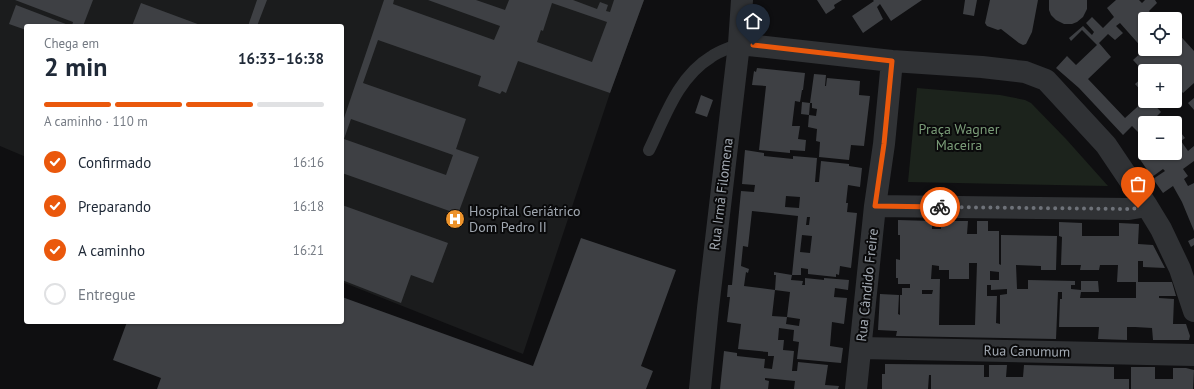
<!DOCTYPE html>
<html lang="pt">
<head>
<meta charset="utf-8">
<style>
  :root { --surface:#fff; --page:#f6f6f7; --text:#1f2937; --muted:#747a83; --line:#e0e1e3; --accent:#ea580c }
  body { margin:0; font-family:"PT Sans",sans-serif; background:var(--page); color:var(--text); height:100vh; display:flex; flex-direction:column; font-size:15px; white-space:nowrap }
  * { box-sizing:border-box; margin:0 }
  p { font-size:13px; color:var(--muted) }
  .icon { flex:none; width:22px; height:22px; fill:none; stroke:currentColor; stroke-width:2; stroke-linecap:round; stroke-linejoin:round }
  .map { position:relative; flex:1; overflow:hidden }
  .panel { position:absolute; left:24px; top:24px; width:320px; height:300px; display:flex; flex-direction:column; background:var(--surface); border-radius:4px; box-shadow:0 1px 3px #0004 }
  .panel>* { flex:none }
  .tools { position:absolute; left:1138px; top:12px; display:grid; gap:8px }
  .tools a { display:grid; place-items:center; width:44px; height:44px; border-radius:4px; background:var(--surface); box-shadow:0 1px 3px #0004; font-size:20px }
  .pin { position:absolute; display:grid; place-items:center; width:34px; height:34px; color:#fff; margin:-41px -17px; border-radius:50% 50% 50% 0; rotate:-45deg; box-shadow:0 0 4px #0007 }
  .pin .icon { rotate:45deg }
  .courier { position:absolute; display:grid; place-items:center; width:40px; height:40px; margin:-20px; border:3px solid #ea580c; border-radius:50%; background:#fff; color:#222; box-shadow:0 1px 5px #0007 }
  .head em { font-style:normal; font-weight:800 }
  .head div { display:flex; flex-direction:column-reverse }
  .head { display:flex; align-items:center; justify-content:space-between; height:68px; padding:0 20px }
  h1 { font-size:26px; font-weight:800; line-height:30px }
  .bar { display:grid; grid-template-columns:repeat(4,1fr); gap:6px 4px; align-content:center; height:48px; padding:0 20px }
  .bar i { height:5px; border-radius:3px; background:var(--line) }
  .bar .current { background:var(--accent) }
  .bar p { grid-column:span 4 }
  ol { padding:0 20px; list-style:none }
  li { display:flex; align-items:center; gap:12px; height:44px }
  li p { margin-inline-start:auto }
  li .icon { padding:4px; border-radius:50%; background:var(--accent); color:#fff; stroke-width:4 }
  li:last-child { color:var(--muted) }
  li i { width:22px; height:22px; border:2px solid var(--line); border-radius:50% }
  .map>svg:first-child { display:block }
</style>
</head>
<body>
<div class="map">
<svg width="1194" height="389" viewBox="0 0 1194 389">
  <rect width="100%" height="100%" fill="#0f0f11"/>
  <path fill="#1b1c1d" d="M0,0H644L610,93L523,354L342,282V26H26V157L0,146Z"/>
  <path fill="#1c231c" d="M917,88L1000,95L1025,100L1031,103L1066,139L1108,186L908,182Z"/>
  <path fill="#3e4044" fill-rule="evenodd" d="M15,0H93L83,26H72L73,22Z
    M257,0H267L257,26H248Z
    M384,0H394L393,4L494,40L500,26L428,0H476L505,10L509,0H573L597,9L600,2L608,5L606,11L610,12L614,0H644L610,93L518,61L506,93L502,91L500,94L478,86L481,76L378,40L363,83L466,119L456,149L479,157L458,214L342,173V124ZM552,3L607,22L592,62L537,42L541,30L543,31ZM351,119L453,155L446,175L344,139Z
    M817,0H842L834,5L835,8L826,14Z
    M873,0H922L891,21L880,4L877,7L883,19L863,33L852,16L874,1Z
    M965,0H977L974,16L963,14Z
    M990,0H1038L1032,32L1026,44L1023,45L1019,43L1001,29L998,30L987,26L985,23Z
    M1049,0H1087V9L1083,17L1077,22L1072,24H1064L1056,20L1051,15L1049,10Z
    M1116,0H1139L1142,3L1145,0H1155L1157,3L1149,11L1155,19H1145V49H1175V30L1194,51V83L1183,93L1175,84V71H1145V73L1133,60L1144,50L1120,23L1116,26L1123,33L1115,40L1108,34L1099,43L1111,57L1088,79L1125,118L1145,100V101H1151L1161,112L1150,123H1145V128L1139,133L1132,126L1123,135L1079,88L1056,68L1067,56L1076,65L1097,45L1082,30L1071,41L1069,38L1083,26L1092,35L1094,32L1086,23L1092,17L1103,28L1114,17L1107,8Z
    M141,3L203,26H132Z
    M16,5L71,26H26V30L9,24Z
    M757,68L805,73L803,90H802L800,102L795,101L792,126H800L798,139L806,140L805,151L790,150V153L759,150L766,86L752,85L754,71L756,72Z
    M814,74L826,75L825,86H826L827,78L860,81L859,95L870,96L864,146L851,145L849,160L819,157L820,142L816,141L817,129L808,127L809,115L816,116L817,109L812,108V103H810Z
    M1145,75V95L1135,84Z
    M701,95L713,100L707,117L695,113Z
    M1194,98V110L1188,103Z
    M802,102L810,103L809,115L801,114Z
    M1178,129L1185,138L1181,141L1188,151L1194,146V161L1183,169L1188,176L1184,179L1188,186L1194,183V231L1182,202L1173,186L1163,193L1153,179L1165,171L1163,169L1152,177L1139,158L1146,153H1175V131Z
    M1145,135V144L1140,138Z
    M745,150L764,153V156L793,159V156L817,158L815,182H819L821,161L849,164V166L862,168L860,187L848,185L846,203H848L847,212L857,213L851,268L840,266L839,275L836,274V277L808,274V269L801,268V275H792L791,280L803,281L802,285H805V278L824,280V278L849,280L848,290L835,288L834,297L847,298L844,324L832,322L830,346L843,348L841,363L797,359L799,342L793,341L794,330L779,328L778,340H784L783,350L794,351L792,371H797L798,362L828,365L825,385L839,386L838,389H794L795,381L765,378V380L769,381L768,389H720L724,351L737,353V356L765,359L764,368L772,369L774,356H768V352L738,349L741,324L727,322L730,297H727L728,285H732L741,191L754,192L755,185L742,184ZM786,196L800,197L799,208L785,207ZM752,211L798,216L792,275L774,272V275H776L775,290L790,292L787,317L772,316L775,290L744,286L746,272L748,273L749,269L741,266L743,246L748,247ZM807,217H810L809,225H806ZM802,235L812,236L810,253L800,252ZM787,317L800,319L799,326L786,324Z
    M342,205L448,243L433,283L411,275L401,303L342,280Z
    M898,220L932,221V229H941V221H968L967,234H977V221H988V231H999V264L1001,265V235L1057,236L1056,270H1041V266L1016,265L1017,289H1028V280L1075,281V285H1071V289L1081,290V281H1098L1099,292H1081L1080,298H1136V282H1117L1118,265H1100L1099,270H1080L1081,265H1061L1062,237L1059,236V222L1082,223V236H1119V223L1139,224L1138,244L1153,245L1165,268L1143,267V261H1138V282H1172L1176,296H1159V298L1174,299L1173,324H1186L1190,336L1189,340H1153L1152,328L1135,327H1127V340L1098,339L1099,327H1059L1060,299H1062V292H1058L1056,339L896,336L897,331L878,330L880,294L899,295L898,314L900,315V295H902V288H910V284H898V278H896V259L900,260V235H898ZM969,263H977L975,325H939L940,279H931L932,265L939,266V270H949V279H969ZM990,271L999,272V280H990ZM987,285H991V290L1007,289V294L1000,295V324L996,323L997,296H987ZM922,290H933L932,294H922Z
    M581,238L676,270L641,366L653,371L646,389H157L161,378L113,360L127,322H342V297L533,366Z
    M1194,238V245L1191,247L1188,241Z
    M885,364L984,365V377H989V365H1007L1006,377H1023L1024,365L1114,367V379H1129V389H931V375H929L928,389H882V374H885Z
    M1131,367H1155V379H1173V368H1186L1194,370L1193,389H1131Z"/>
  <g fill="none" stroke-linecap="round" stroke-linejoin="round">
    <path stroke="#303235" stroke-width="12" d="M649,150C665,117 678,77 711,57C719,51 730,48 739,44"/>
    <path stroke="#303235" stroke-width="22" d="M739,44L892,61L982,67L1025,72L1046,80L1106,145L1147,206L1161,229L1180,269L1194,311
      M875,206L1129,209L1147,206
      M861,348L1194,355
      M700,389L708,308L739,44L742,0
      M856,389L875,206L884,144L892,61"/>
  </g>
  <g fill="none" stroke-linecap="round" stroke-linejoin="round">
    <path stroke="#6e7279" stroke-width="4" stroke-dasharray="0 7.2" d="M940,207L1129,209L1138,208"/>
    <path stroke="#ea580c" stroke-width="5" d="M753,45L892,61L884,144L875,206L940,207"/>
  </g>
  <defs>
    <g id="hospital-disc" transform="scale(1)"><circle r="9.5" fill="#ed932b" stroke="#0a0a0b"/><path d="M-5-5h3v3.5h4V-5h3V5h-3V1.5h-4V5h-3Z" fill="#fff"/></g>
  </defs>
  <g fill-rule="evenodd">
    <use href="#hospital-disc" x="455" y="219"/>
  </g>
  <g text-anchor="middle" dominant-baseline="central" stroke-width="4" stroke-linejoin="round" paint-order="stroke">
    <g font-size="14" fill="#7a9c78" stroke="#0a0a0b">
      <text x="959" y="129">Praça Wagner<tspan x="959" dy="16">Maceira</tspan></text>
    </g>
    <g font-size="14" fill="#a1a8b1" stroke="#0a0a0b">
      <text transform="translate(721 194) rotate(-83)">Rua Irmã Filomena</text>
      <text transform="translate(867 285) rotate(-84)">Rua Cândido Freire</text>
      <text transform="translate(1027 351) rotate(1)">Rua Canumum</text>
    </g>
    <g font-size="14" fill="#a1a8b1" stroke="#0a0a0b" text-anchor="start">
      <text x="469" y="211">Hospital Geriátrico<tspan x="469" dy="16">Dom Pedro II</tspan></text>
    </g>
  </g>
</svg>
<div class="tools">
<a><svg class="icon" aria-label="locate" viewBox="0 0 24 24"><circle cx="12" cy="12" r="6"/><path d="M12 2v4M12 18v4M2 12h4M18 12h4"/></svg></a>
<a>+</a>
<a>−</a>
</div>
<div class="pin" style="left:1138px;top:208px;background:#ea580c"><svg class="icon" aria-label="bag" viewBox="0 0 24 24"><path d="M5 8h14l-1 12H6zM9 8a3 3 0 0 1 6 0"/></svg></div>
<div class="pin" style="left:753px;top:45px;background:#1f2937"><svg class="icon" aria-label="home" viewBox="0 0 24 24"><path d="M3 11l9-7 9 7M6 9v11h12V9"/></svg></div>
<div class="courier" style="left:940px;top:207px"><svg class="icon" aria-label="bike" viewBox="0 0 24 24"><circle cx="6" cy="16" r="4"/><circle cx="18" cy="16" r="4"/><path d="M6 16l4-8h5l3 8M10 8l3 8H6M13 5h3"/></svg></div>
<section class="panel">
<div class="head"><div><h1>2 min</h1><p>Chega em</p></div><em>16:33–16:38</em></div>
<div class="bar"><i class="current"></i><i class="current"></i><i class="current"></i><i></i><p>A caminho · 110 m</p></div>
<ol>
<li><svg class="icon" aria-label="check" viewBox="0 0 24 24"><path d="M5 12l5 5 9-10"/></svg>Confirmado<p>16:16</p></li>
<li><svg class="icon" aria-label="check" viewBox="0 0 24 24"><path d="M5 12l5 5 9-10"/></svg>Preparando<p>16:18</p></li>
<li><svg class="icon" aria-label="check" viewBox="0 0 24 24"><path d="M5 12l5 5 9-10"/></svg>A caminho<p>16:21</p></li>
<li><i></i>Entregue</li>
</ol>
</section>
</div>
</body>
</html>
